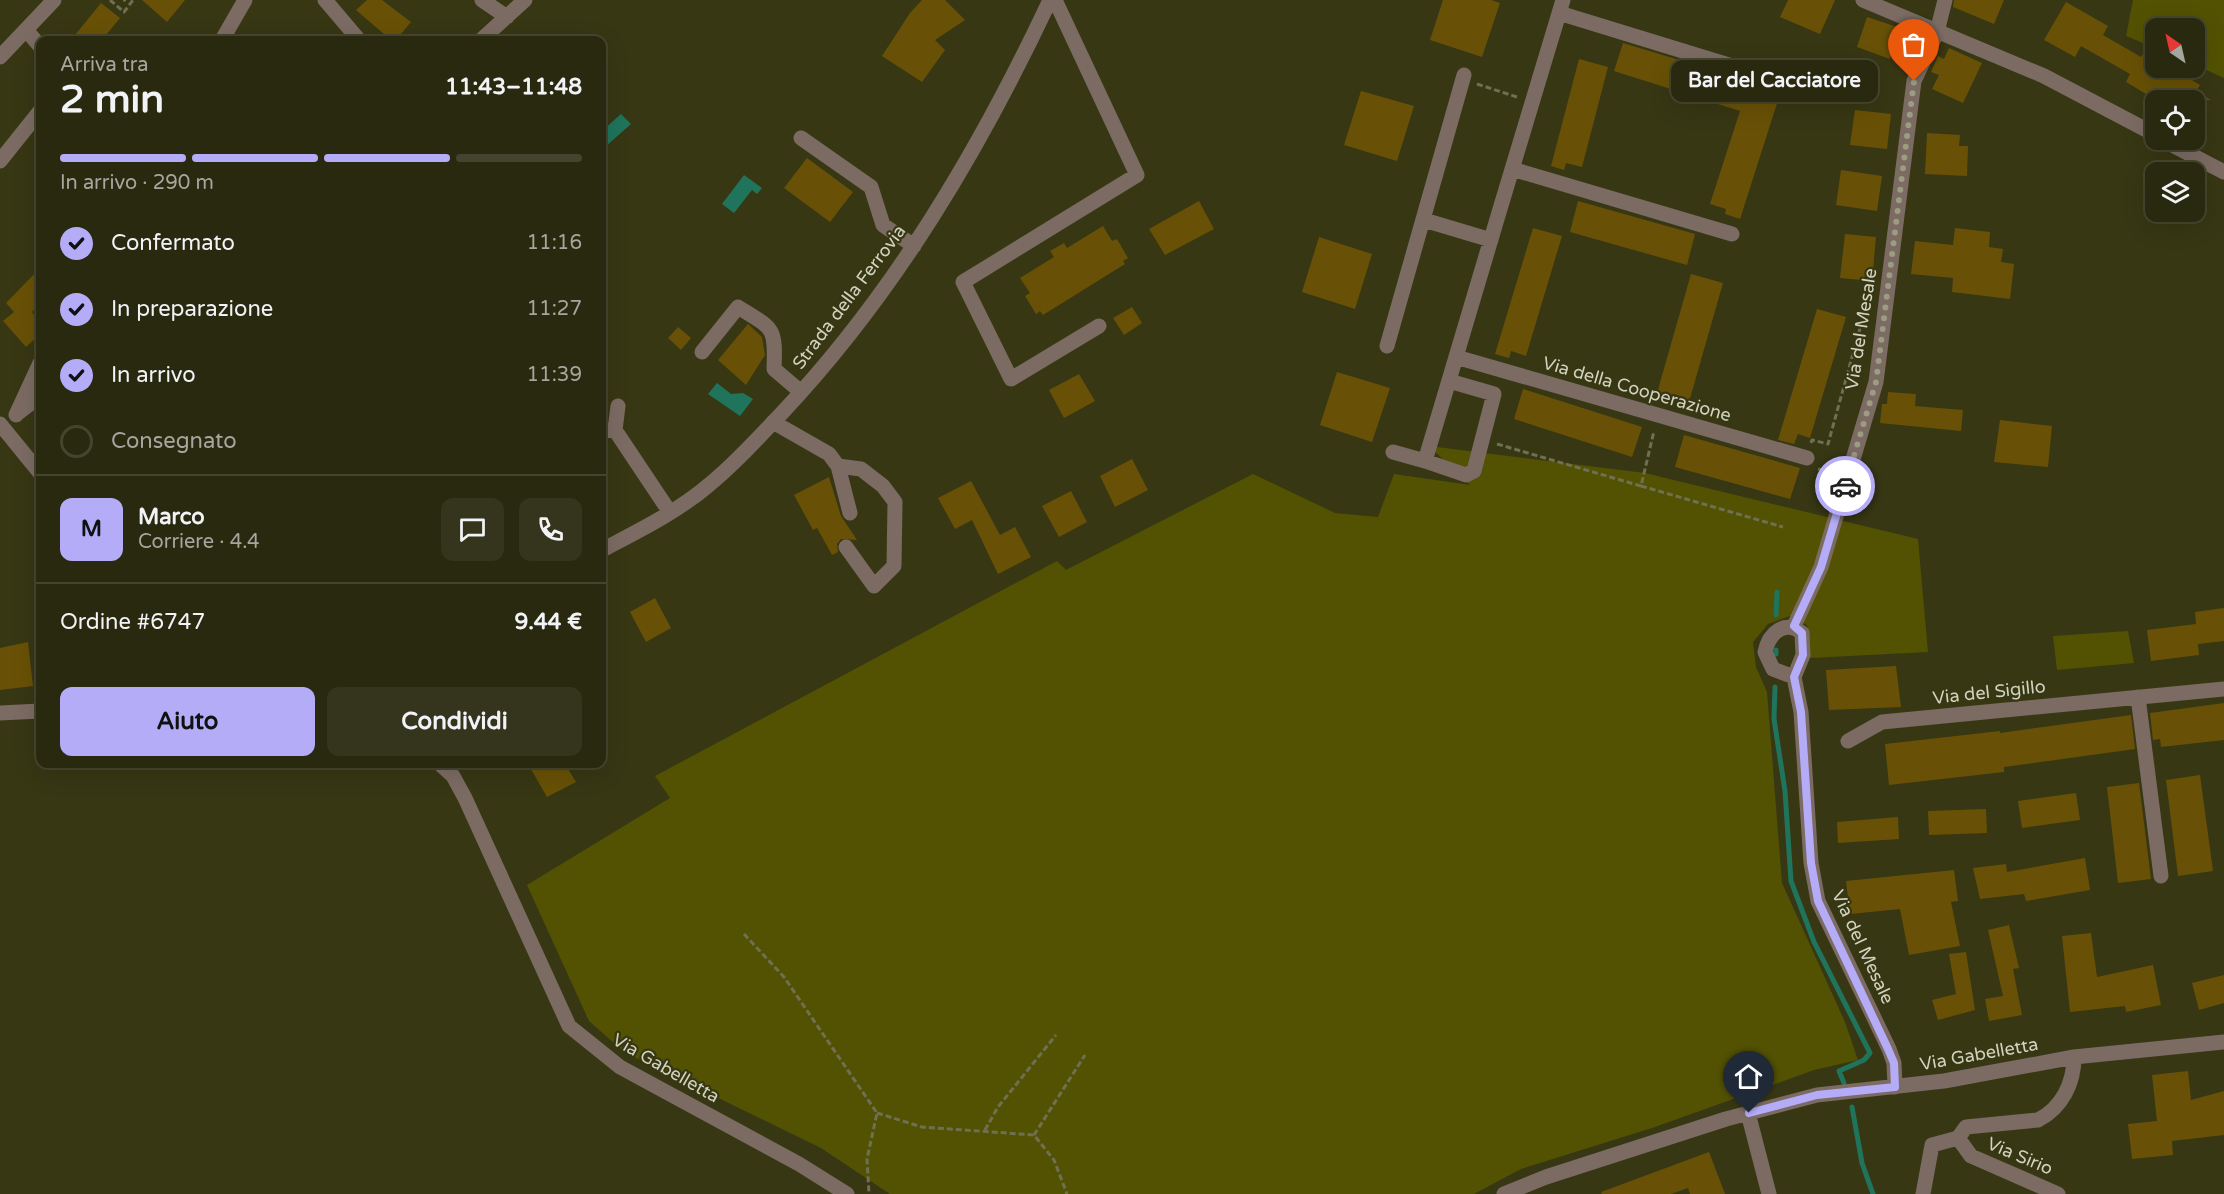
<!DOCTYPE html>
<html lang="it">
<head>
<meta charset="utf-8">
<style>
  :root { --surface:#29290f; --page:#35351d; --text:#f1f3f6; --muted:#a5a69e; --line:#45452f; --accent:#b5acf8 }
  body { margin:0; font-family:"Varela Round",sans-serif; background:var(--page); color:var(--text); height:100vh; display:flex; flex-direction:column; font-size:22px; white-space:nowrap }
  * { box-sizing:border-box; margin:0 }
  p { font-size:20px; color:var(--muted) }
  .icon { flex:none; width:33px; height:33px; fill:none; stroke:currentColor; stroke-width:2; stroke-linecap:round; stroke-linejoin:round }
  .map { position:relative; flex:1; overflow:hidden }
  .panel { position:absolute; left:36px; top:36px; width:570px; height:732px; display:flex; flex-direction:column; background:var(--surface); border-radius:12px; box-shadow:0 6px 24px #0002,0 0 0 2px var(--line) }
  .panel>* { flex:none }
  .needle { width:39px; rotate:326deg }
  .tools { position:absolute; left:2145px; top:18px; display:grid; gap:12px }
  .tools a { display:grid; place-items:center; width:60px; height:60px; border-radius:12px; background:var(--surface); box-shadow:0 6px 24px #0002,0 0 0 2px var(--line); font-size:30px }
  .pin { position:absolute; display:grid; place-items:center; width:51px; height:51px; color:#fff; margin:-62px -26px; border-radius:50% 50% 50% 0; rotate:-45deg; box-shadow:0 0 6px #0007 }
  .pin .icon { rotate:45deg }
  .courier { position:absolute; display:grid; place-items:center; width:60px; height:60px; margin:-30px; border:4px solid #b5acf8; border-radius:50%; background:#fff; color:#222; box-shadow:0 2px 8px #0007 }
  .bubble { position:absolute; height:42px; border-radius:12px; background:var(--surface); box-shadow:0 6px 24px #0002,0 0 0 2px var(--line); font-size:20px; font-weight:700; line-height:42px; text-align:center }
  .head em { font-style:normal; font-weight:700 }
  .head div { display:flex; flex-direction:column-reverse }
  .head { display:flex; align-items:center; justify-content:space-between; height:102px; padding:0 24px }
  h1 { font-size:39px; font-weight:700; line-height:45px }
  .bar { display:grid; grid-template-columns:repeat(4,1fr); gap:9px 6px; align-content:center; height:72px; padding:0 24px }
  .bar i { height:8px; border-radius:4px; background:var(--line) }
  .bar .current { background:var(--accent) }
  .bar p { grid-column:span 4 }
  .line { display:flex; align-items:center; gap:15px; padding:0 24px; border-top:2px solid var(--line) }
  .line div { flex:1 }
  .round { display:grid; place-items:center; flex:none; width:63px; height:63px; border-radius:12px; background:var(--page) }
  ol { padding:0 24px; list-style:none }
  li { display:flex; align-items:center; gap:18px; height:66px }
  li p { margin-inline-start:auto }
  li .icon { padding:6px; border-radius:50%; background:var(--accent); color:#111; stroke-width:4 }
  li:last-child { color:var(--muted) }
  li i { width:33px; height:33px; border:3px solid var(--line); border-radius:50% }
  .cta { display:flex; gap:12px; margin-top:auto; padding:12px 24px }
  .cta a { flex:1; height:69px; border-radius:12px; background:var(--accent); color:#111; font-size:24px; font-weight:700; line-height:69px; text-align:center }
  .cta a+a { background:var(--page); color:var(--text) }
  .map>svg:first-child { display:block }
</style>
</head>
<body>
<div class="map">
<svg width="2224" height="1194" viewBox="0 0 2224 1194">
  <rect width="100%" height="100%" fill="#373714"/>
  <path fill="#535203" d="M2133,0H2224V78L2195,65L2194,28H2156L2155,48L2126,36Z
    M1429,446L1645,473L1918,539L1928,652L1810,658L1807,625L1790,616L1768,624L1753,642L1756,667L1767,692L1782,883L1845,1022L1858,1060L1814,1070L1655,1127L1521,1169L1474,1194H890L821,1148L624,1052L589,1021L527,885L670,798L655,776L1057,561L1066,570L1253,474L1335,513L1378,517L1394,474L1470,485Z
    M2128,631L2134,663L2057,670L2053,636Z"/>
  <path fill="#1f745b" d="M621,114L631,124L605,147L602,143V131Z
    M744,175L762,188L757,194L752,190L734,213L722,204Z
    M717,383L731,394L743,393L753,399L740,416L708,394Z"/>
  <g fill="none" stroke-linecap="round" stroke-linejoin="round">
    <path stroke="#1f745b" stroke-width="5" d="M1776,615L1777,592
      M1776,650V654
      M1775,687L1774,719L1785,791L1791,881L1814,942L1870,1053L1864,1060L1839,1071L1844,1083
      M1852,1107L1862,1163L1873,1194"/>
  </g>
  <path fill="#685106" d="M142,0H185L167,22Z
    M367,0H382L411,22L396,40H391L356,10Z
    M922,0H945L965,20L935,40L945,50L922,82L882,56L910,13Z
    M1443,0H1491L1500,3L1482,57L1430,40Z
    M1788,0H1835L1820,34L1780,17Z
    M1954,0H2004L1994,24L1953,7Z
    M2066,2L2108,26L2103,35L2141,57L2145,51L2156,57V68H2172L2200,85L2196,91L2211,100H2156L2126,82L2130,74L2081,46L2075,57L2044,40Z
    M101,3L120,18L102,40H71Z
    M1867,17L1900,28L1890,59L1857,47Z
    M1623,43L1781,91L1740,219L1725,214L1726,209L1710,204L1740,111L1614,71Z
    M1949,48L1982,63L1963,103L1932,89L1939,75L1931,72L1938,56L1944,59Z
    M1579,59L1608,67L1582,167L1566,163L1564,170L1551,166Z
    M1361,91L1414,106L1397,161L1344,145Z
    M1855,110L1891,114L1887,149L1850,145Z
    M1927,133L1960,135L1959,146H1968L1967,176L1925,174Z
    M807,158L853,192L830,222L784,188Z
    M1841,170L1882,176L1877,211L1836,205Z
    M1199,201L1214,229L1165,255L1149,229Z
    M1578,201L1695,234L1687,265L1570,232Z
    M1103,226L1112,241L1117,239L1128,258L1123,261L1125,264L1043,315L1040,311L1036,314L1025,296L1030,293L1020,278L1054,257L1050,251L1064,243L1067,248Z
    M1533,228L1562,236L1526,356L1511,351L1509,358L1495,354Z
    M1955,228L1990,232L1989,247L2003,249L2001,262L2014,264L2010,299L1952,292L1953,278L1911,274L1915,241L1953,245Z
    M1845,234L1876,237L1872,281L1840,278Z
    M1319,237L1372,254L1355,309L1302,292Z
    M40,268V303L32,312L40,324V334L26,347L3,321L14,312L6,303Z
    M1691,274L1723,283L1689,402L1657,393Z
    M1132,307L1142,323L1124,335L1113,318Z
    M1817,309L1846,317L1810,438L1798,434L1794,444L1778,440Z
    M748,324L762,337L765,355L746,385L718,360Z
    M678,327L691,338L681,350L668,338Z
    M1337,372L1390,388L1372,442L1320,425Z
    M1079,374L1095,401L1064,418L1049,390Z
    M1523,389L1642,427L1632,457L1514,419Z
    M1888,392L1916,394L1915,406L1963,410L1961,431L1880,423L1882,404H1887Z
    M2000,420L2052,426L2048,467L1994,462Z
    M1684,435L1800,468L1790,499L1675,467Z
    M1132,459L1148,490L1115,507L1100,476Z
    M829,477L841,516L857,540L841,539L837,544L838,552L832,555L817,528L813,530L794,495Z
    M971,481L1000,535L1015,527L1031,557L998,574L972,520L955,529L938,498Z
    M1071,491L1087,522L1059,537L1042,506Z
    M655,598L671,628L646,642L630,612Z
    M2224,608V641L2198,644L2199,655L2151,661L2147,630L2196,624L2195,612Z
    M28,642L33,686L0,690V648Z
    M1896,666L1901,707L1829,710L1826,670Z
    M2224,703V740L2161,747L2160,739L2153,740L2150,713Z
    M2131,715L2135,749L2004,767V772L1889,785L1885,744L2000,731V733Z
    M528,764H565L576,782L547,797Z
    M2200,775L2213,871L2178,876L2166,780Z
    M2139,783L2151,879L2118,883L2107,787Z
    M2076,793L2080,820L2022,828L2018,801Z
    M1986,809L1987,833L1929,835L1928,811Z
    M1898,817L1899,839L1838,843L1837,822Z
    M2085,858L2090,890L2026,901L2024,894L1980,899L1973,868L2006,864L2007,872Z
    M1954,870L1958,901L1951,902L1960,946L1909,955L1900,909L1850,914L1846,881Z
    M2009,925L2019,968L2013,969L2022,1015L1989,1021L1985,999L2003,996L1988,930Z
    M2091,933L2097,977L2153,965L2161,1005L2126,1012L2125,1006L2070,1012L2062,936Z
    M1966,952L1975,1010L1938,1020L1932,1000L1956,994L1949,954Z
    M2224,975V1003L2199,1010L2192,983Z
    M2188,1071L2191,1100L2224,1091V1135L2172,1141L2173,1155L2132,1159L2128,1124L2157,1121L2152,1075Z
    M1709,1152L1725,1194H1690L1688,1188L1671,1194H1602L1601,1192Z"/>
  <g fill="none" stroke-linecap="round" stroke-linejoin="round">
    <path stroke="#6f7052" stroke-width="3" stroke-dasharray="6 3" stroke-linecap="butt" d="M110,0L124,12L133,0
      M123,0H126
      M1477,84L1517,97
      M1811,443L1812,440L1828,444L1862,321
      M1497,444L1641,486L1654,431
      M1818,469L1832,472
      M1641,486L1783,527
      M744,934L784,977L877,1113L867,1159L869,1194
      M877,1113L922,1127L1034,1135L1054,1160L1067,1194
      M985,1130L998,1107L1056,1035
      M1034,1135L1085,1055"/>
    <path stroke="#7b6b63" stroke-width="15" d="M325,0L359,40
      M482,0L507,17
      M1055,0L1137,175L963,282L1011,379L1099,326
      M1863,0L2044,76L2156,135
      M1559,13L1745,70
      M26,30L40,46
      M222,40L245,0
      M481,40L525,0
      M0,57L54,0
      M801,138L871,187L883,225L914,246
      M2163,140L2224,172
      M0,161L40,111
      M1512,169L1732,234
      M1424,220L1491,240
      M1387,346L1464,75
      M702,352L738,307C773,329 776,326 774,369L801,392
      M1456,357L1807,458
      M1449,381L1494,394L1474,471L1466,475L1425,461C1471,308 1516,153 1563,0
      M18,413L40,396
      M16,415L40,363
      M773,422L829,454L838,466L861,469L883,486L895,502L894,566L874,586L846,547
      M0,424L40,473
      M615,430L618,406
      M602,431L615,430L669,511
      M1393,452L1425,461
      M838,466L850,513
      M602,550C638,531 679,511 710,484C736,463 758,438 781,414C895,293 980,149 1050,0
      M1794,626L1821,567L1876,382L1914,81L1937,32L1945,0
      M1794,677L1773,669L1765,652C1769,633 1785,619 1802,633L1803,655L1794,677L1801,712L1811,863L1818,901L1889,1049L1894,1063L1895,1087
      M2138,697L2161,876
      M0,713L40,711
      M1848,741L1882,722L2224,689
      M440,764L453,776L465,798L569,1026L620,1067L799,1164L847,1194
      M1748,1113L1769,1194
      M1504,1194L1546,1177L1726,1119L1817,1095L1944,1081L2074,1057L2224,1042
      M1923,1194L1932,1145L1958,1138
      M2058,1194L1971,1156L1958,1138L1966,1127L2038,1120C2062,1108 2074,1083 2074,1057"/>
  </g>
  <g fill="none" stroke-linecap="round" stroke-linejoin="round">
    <path stroke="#9c9c83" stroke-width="6" stroke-dasharray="0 10.8" d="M1845,486L1876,382L1914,81"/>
    <path stroke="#b5acf8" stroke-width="8" d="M1749,1113L1817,1095L1895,1087L1894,1063L1888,1049L1818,901L1811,863L1801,712L1794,677L1803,655L1802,633L1794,626L1821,567L1845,486"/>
  </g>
  <g text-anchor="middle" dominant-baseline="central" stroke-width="4.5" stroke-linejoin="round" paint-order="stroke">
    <g font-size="18" fill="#d2d3bf" stroke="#373714">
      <text transform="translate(849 297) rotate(-53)">Strada della Ferrovia</text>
      <text transform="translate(1861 329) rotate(-81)">Via del Mesale</text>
      <text transform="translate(1637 389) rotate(16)">Via della Cooperazione</text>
      <text transform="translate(1989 692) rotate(-6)">Via del Sigillo</text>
      <text transform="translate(1863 947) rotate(65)">Via del Mesale</text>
      <text transform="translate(1979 1054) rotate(-10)">Via Gabelletta</text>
      <text transform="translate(666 1068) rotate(30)">Via Gabelletta</text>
      <text transform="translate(2020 1156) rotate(23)">Via Sirio</text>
    </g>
  </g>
</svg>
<div class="tools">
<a><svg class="needle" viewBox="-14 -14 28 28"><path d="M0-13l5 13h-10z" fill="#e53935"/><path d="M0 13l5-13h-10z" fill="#a5a69e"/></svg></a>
<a><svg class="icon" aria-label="locate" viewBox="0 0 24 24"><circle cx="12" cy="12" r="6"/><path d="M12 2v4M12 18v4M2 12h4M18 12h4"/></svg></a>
<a><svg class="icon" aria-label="layers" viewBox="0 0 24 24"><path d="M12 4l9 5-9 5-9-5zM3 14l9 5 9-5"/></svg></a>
</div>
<div class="pin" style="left:1914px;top:81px;background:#ea580c"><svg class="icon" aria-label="bag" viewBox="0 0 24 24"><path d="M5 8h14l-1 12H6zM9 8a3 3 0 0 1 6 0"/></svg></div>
<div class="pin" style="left:1749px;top:1113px;background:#1f2937"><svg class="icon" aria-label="home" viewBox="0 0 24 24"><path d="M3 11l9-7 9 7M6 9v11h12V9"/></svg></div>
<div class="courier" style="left:1845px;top:486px"><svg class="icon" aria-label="car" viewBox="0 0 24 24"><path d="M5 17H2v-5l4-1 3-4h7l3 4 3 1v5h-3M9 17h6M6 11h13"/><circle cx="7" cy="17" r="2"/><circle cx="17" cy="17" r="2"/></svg></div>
<div class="bubble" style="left:1671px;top:60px;width:207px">Bar del Cacciatore</div>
<section class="panel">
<div class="head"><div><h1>2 min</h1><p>Arriva tra</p></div><em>11:43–11:48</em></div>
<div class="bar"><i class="current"></i><i class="current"></i><i class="current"></i><i></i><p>In arrivo · 290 m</p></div>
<ol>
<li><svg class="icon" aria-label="check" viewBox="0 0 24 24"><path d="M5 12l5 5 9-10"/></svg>Confermato<p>11:16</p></li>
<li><svg class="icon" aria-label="check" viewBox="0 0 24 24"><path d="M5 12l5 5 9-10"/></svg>In preparazione<p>11:27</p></li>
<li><svg class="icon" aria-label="check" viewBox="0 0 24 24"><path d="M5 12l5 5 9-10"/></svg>In arrivo<p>11:39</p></li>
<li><i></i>Consegnato</li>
</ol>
<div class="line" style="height:108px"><b class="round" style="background:var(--accent);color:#111">M</b><div><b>Marco</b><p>Corriere · 4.4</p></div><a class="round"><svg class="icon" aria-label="chat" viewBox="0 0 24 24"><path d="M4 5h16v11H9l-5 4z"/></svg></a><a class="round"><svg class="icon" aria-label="phone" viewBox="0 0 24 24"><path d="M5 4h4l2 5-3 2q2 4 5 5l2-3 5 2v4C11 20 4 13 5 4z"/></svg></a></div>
<div class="line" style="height:78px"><div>Ordine #6747</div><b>9.44 €</b></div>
<div class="cta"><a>Aiuto</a><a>Condividi</a></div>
</section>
</div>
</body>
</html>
